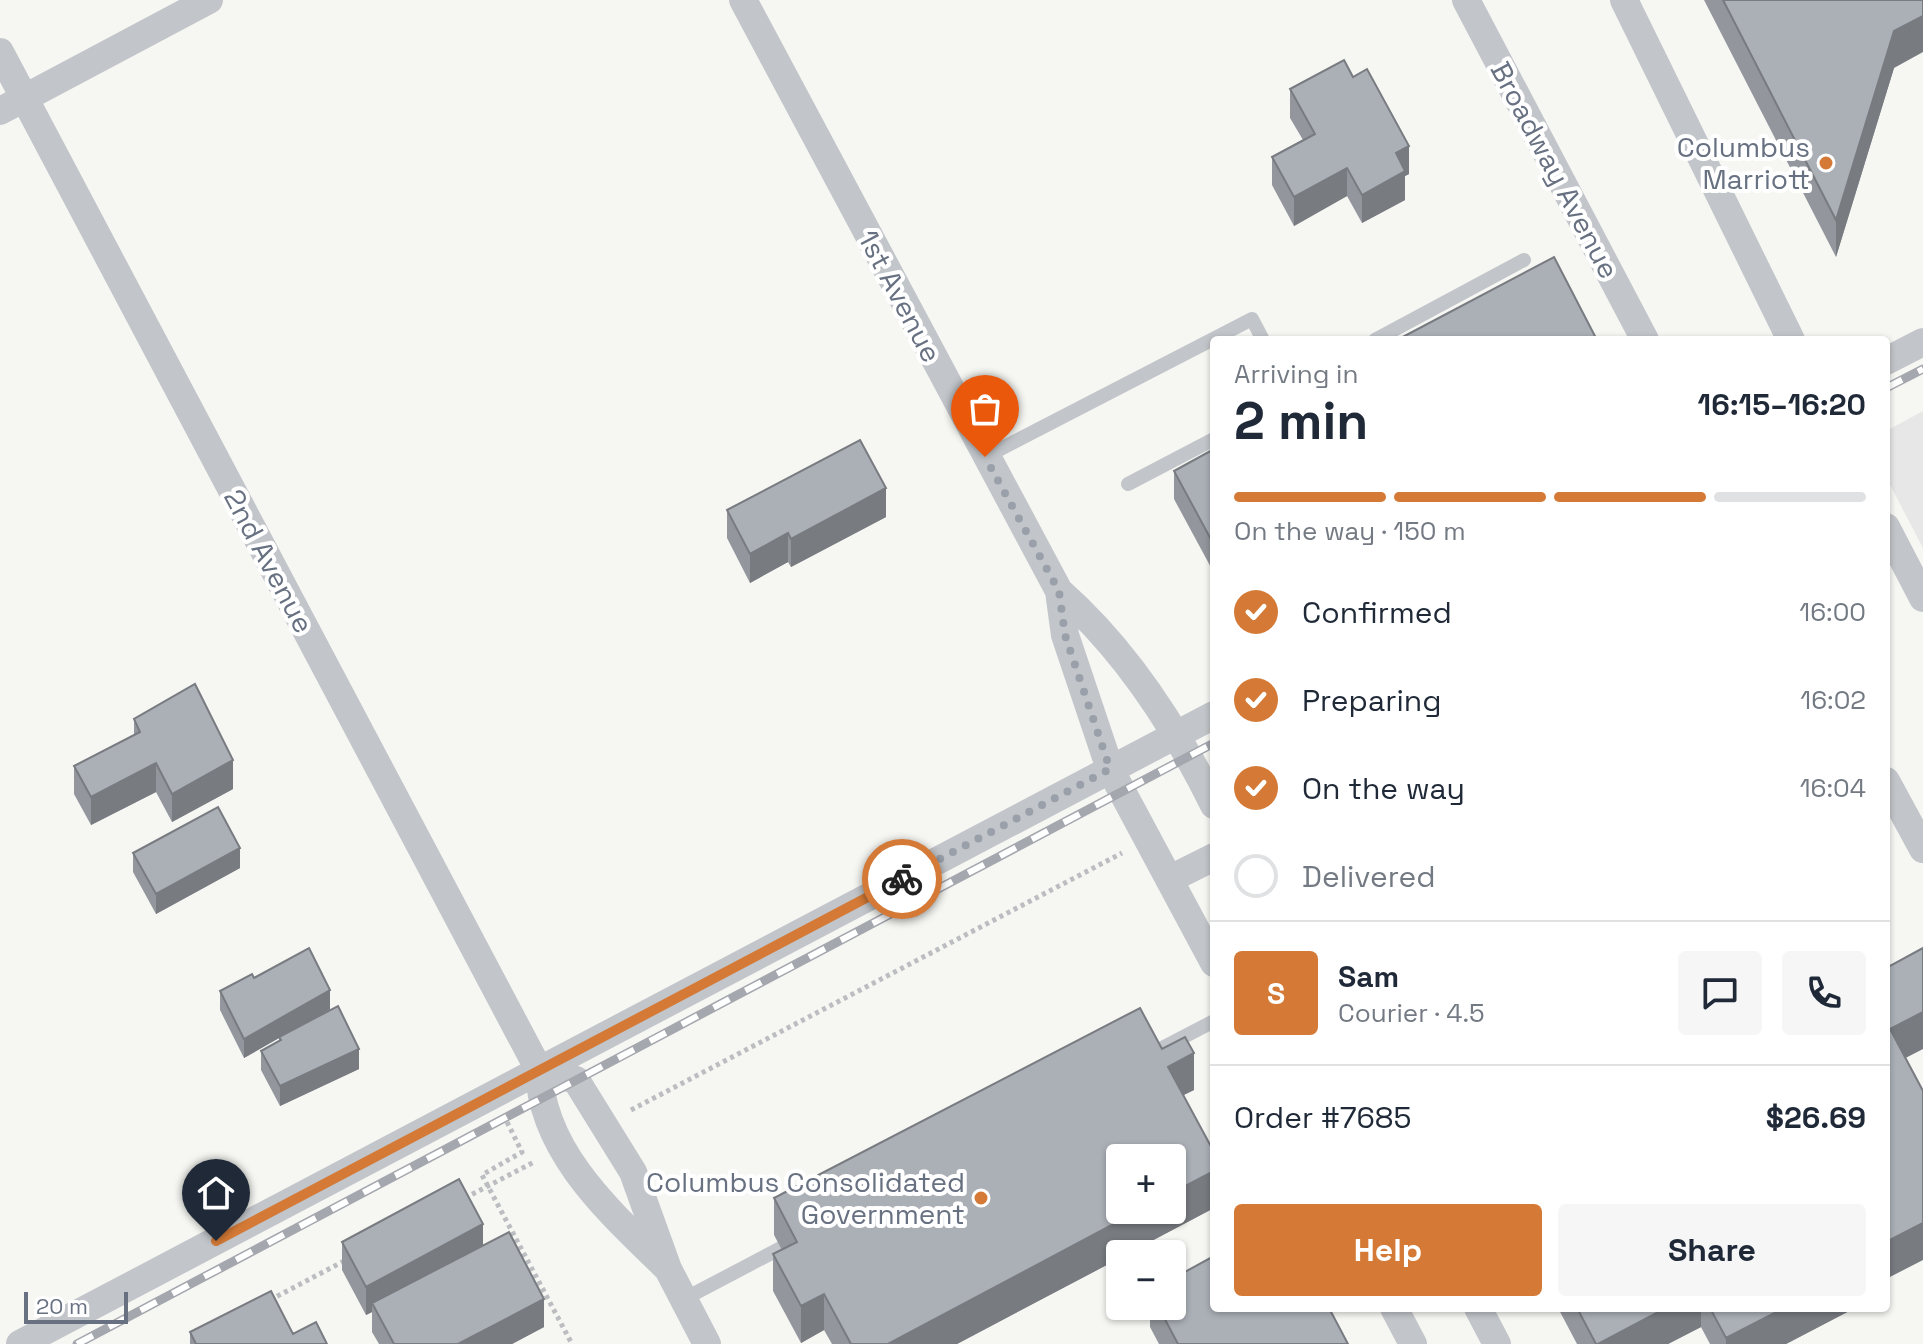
<!DOCTYPE html>
<html lang="en">
<head>
<meta charset="utf-8">
<style>
  :root { --surface:#fff; --page:#f6f6f7; --text:#1f2937; --muted:#747a83; --line:#e0e1e3; --accent:#d47a36 }
  body { margin:0; font-family:"Space Grotesk",sans-serif; background:var(--page); color:var(--text); height:100vh; display:flex; flex-direction:column; font-size:30px; white-space:nowrap }
  * { box-sizing:border-box; margin:0 }
  p { font-size:26px; color:var(--muted) }
  .icon { flex:none; width:44px; height:44px; fill:none; stroke:currentColor; stroke-width:2; stroke-linecap:round; stroke-linejoin:round }
  .map { position:relative; flex:1; overflow:hidden }
  .drawer { position:absolute; left:1210px; top:336px; width:680px; height:976px; display:flex; flex-direction:column; background:var(--surface); border-radius:8px; box-shadow:0 2px 6px #0004 }
  .drawer>* { flex:none }
  .buttons { position:absolute; left:1106px; top:1144px; display:grid; gap:16px }
  .buttons a { display:grid; place-items:center; width:80px; height:80px; border-radius:8px; background:var(--surface); box-shadow:0 2px 6px #0004; font-size:40px }
  .scale { position:absolute; left:24px; bottom:20px; width:104px; box-sizing:border-box; padding-left:8px; border:4px solid #687182; border-top:0; font-size:22px; line-height:28px; white-space:nowrap; color:#687182; -webkit-text-stroke:6px #fff; paint-order:stroke }
  .pin { position:absolute; display:grid; place-items:center; width:68px; height:68px; color:#fff; margin:-82px -34px; border-radius:50% 50% 50% 0; rotate:-45deg; box-shadow:0 0 8px #0007 }
  .pin .icon { rotate:45deg }
  .courier { position:absolute; display:grid; place-items:center; width:80px; height:80px; margin:-40px; border:6px solid #d47a36; border-radius:50%; background:#fff; color:#222; box-shadow:0 2px 10px #0007 }
  .summary em { font-style:normal; font-weight:700 }
  .summary div { display:flex; flex-direction:column-reverse }
  .summary { display:flex; align-items:center; justify-content:space-between; height:136px; padding:0 24px }
  h1 { font-size:52px; font-weight:700; line-height:60px }
  .bar { display:grid; grid-template-columns:repeat(4,1fr); gap:12px 8px; align-content:center; height:96px; padding:0 24px }
  .bar i { height:10px; border-radius:6px; background:var(--line) }
  .bar .active { background:var(--accent) }
  .bar p { grid-column:span 4 }
  .line { display:flex; align-items:center; gap:20px; padding:0 24px; border-top:2px solid var(--line) }
  .line div { flex:1 }
  .round { display:grid; place-items:center; flex:none; width:84px; height:84px; border-radius:8px; background:var(--page) }
  ol { padding:0 24px; list-style:none }
  li { display:flex; align-items:center; gap:24px; height:88px }
  li p { margin-inline-start:auto }
  li .icon { padding:8px; border-radius:50%; background:var(--accent); color:#fff; stroke-width:4 }
  li:last-child { color:var(--muted) }
  li i { width:44px; height:44px; border:4px solid var(--line); border-radius:50% }
  .action { display:flex; gap:16px; margin-top:auto; padding:16px 24px }
  .action a { flex:1; height:92px; border-radius:8px; background:var(--accent); color:#fff; font-size:32px; font-weight:700; line-height:92px; text-align:center }
  .action a+a { background:var(--page); color:var(--text) }
  .map>svg:first-child { display:block }
</style>
</head>
<body>
<div class="map">
<svg width="1923" height="1344" viewBox="0 0 1923 1344">
  <rect width="100%" height="100%" fill="#f6f6f3"/>
  <path fill="#e7e7e7" d="M1923,411V548L1886,477V431Z"/>
  <g fill="none" stroke-linecap="round" stroke-linejoin="round">
    <path stroke="#bcbdc0" stroke-width="5" stroke-dasharray="4 4" stroke-linecap="butt" d="M631,1110L1122,853
      M507,1122L522,1152L482,1175L572,1344
      M465,1198L534,1162
      M270,1300L346,1260"/>
    <path stroke="#c2c5c9" stroke-width="14" d="M1375,340L1524,260
      M985,457L1252,319L1263,340
      M1128,484L1214,439
      M1147,1056L1214,1021
      M684,1299L781,1248"/>
    <path stroke="#c2c5c9" stroke-width="28" d="M743,0L1059,591C1125,649 1175,726 1214,805
      M1466,0L1645,340
      M1624,0L1791,340
      M0,52L539,1070C541,1153 613,1215 668,1269
      M0,111L209,0
      M1886,361L1923,342
      M1886,527L1923,598
      M1059,591L1065,635L1110,769L1214,963
      M1886,781L1923,849
      M1170,879L1214,857
      M539,1070L576,1080L633,1172L668,1269L707,1344
      M1394,1308L1413,1344
      M1478,1308L1497,1344
      M20,1344L1214,715"/>
    <g stroke="#a4a7ad" stroke-width="9">
      <path id="rail" d="M1886,388L1923,369
        M77,1344L1214,743"/>
    </g>
    <use href="#rail" stroke="#fff" stroke-width="6" stroke-dasharray="18" stroke-linecap="butt"/>
  </g>
  <path fill="#93979d" d="M1704,0H1923L1894,68L1836,257Z
    M1290,89L1409,174L1405,176V200L1362,223L1347,196L1294,226L1272,185V157L1303,140L1290,118Z
    M1214,449V573L1174,499V471Z
    M727,510L886,517L791,567L788,562L750,583L727,538Z
    M134,719L233,789L172,822L156,792L91,825L74,794V766L134,735Z
    M133,853L240,868L156,914L133,872Z
    M220,991L330,1009L359,1069L280,1106L261,1070V1051L279,1041V1038L244,1058L220,1010Z
    M1162,1049L1194,1090L1183,1095L1214,1208L1127,1254H1120V1258L957,1344H832L824,1330L801,1343L773,1291V1254L782,1250L774,1235V1198Z
    M342,1242L483,1245L544,1327L512,1344H379L372,1332V1312L366,1315L342,1270Z
    M1150,1306H1172L1348,1344H1159L1150,1327Z
    M1558,1308H1855L1786,1344H1710L1701,1327L1668,1344H1577Z
    M190,1332L293,1334L327,1344H190Z"/>
  <path fill="#787b80" d="M1923,16V52L1894,68L1836,257V220L1894,31Z
    M1409,146V174L1405,176V200L1362,223V195L1396,153Z
    M1347,168V196L1294,226V197Z
    M886,488V517L791,567V539Z
    M788,533V562L750,583V554Z
    M233,760V789L172,822V794Z
    M156,763V792L91,825V797Z
    M240,848V868L156,914V894Z
    M330,990V1009L244,1058V1039Z
    M1923,1012V1049L1890,1066V1029Z
    M359,1049V1069L280,1106V1086Z
    M1194,1053V1090L1168,1103V1067Z
    M1214,1171V1208L1127,1254H1120V1258L957,1344H888L1140,1210H1172V1193Z
    M1923,1223V1260L1886,1279V1242Z
    M483,1224V1253L372,1303V1312L366,1315V1287Z
    M824,1294V1330L801,1343V1306Z
    M544,1299V1327L512,1344H458Z
    M1666,1308H1701V1327L1668,1344H1598Z
    M1784,1308H1855L1786,1344H1726V1338Z"/>
  <path fill="#abb0b7" stroke="#787b80" stroke-width="2" d="M1723,0H1923V16L1894,31L1836,220Z
    M1344,60L1353,77L1367,69L1409,146L1396,153L1405,171L1362,195L1347,168L1294,197L1272,157L1315,134L1290,89Z
    M1554,257L1597,340H1397Z
    M860,440L886,488L791,539L788,533L750,554L727,510Z
    M1214,449V545L1174,471Z
    M195,684L233,760L172,794L156,763L91,797L74,766L140,732L134,719Z
    M218,807L240,848L156,894L133,853Z
    M309,948L330,990L244,1039L220,991L252,974L254,978Z
    M1923,948V1012L1890,1029L1923,1091V1223L1886,1242V968Z
    M338,1006L359,1049L280,1086L261,1051L281,1040L279,1037Z
    M1140,1008L1162,1049L1185,1037L1194,1053L1168,1067L1214,1152V1171L1172,1193V1158H1120V1210H1140L888,1344H851L824,1294L801,1306L773,1254L797,1242L774,1198Z
    M459,1179L483,1224L366,1287L342,1242Z
    M509,1232L544,1299L458,1344H394L372,1303Z
    M1214,1256V1308H1329L1348,1344H1178L1158,1306H1172V1279Z
    M271,1291L293,1334L316,1322L327,1344H196L190,1332Z
    M1577,1308H1666L1598,1344H1596Z
    M1710,1308H1784L1726,1338Z"/>
  <g fill="none" stroke-linecap="round" stroke-linejoin="round">
    <path stroke="#9aa0aa" stroke-width="8" stroke-dasharray="0 14.4" d="M902,879L1110,769L1065,635L1059,591L985,457"/>
    <path stroke="#d47a36" stroke-width="10" d="M216,1241L902,879"/>
  </g>
  <g fill="#d47a36" stroke="#fff" stroke-width="3">
    <circle cx="1826" cy="163" r="8"/>
    <circle cx="981" cy="1198" r="8"/>
  </g>
  <g text-anchor="middle" dominant-baseline="central" stroke-width="8" stroke-linejoin="round" paint-order="stroke">
    <g font-size="28" fill="#687182" stroke="#fff" text-anchor="end">
      <text x="1810" y="147">Columbus<tspan x="1810" dy="32">Marriott</tspan></text>
      <text x="965" y="1182">Columbus Consolidated<tspan x="965" dy="32">Government</tspan></text>
    </g>
    <g font-size="28" fill="#687182" stroke="#fff">
      <text transform="translate(1555 170) rotate(62)">Broadway Avenue</text>
      <text transform="translate(900 296) rotate(62)">1st Avenue</text>
      <text transform="translate(269 561) rotate(62)">2nd Avenue</text>
    </g>
  </g>
</svg>
<div class="buttons">
<a>+</a>
<a>−</a>
</div>
<div class="scale">20 m</div>
<div class="pin" style="left:985px;top:457px;background:#ea580c"><svg class="icon" aria-label="bag" viewBox="0 0 24 24"><path d="M5 8h14l-1 12H6zM9 8a3 3 0 0 1 6 0"/></svg></div>
<div class="pin" style="left:216px;top:1241px;background:#1f2937"><svg class="icon" aria-label="home" viewBox="0 0 24 24"><path d="M3 11l9-7 9 7M6 9v11h12V9"/></svg></div>
<div class="courier" style="left:902px;top:879px"><svg class="icon" aria-label="bike" viewBox="0 0 24 24"><circle cx="6" cy="16" r="4"/><circle cx="18" cy="16" r="4"/><path d="M6 16l4-8h5l3 8M10 8l3 8H6M13 5h3"/></svg></div>
<section class="drawer">
<div class="summary"><div><h1>2 min</h1><p>Arriving in</p></div><em>16:15–16:20</em></div>
<div class="bar"><i class="active"></i><i class="active"></i><i class="active"></i><i></i><p>On the way · 150 m</p></div>
<ol>
<li><svg class="icon" aria-label="check" viewBox="0 0 24 24"><path d="M5 12l5 5 9-10"/></svg>Confirmed<p>16:00</p></li>
<li><svg class="icon" aria-label="check" viewBox="0 0 24 24"><path d="M5 12l5 5 9-10"/></svg>Preparing<p>16:02</p></li>
<li><svg class="icon" aria-label="check" viewBox="0 0 24 24"><path d="M5 12l5 5 9-10"/></svg>On the way<p>16:04</p></li>
<li><i></i>Delivered</li>
</ol>
<div class="line" style="height:144px"><b class="round" style="background:var(--accent);color:#fff">S</b><div><b>Sam</b><p>Courier · 4.5</p></div><a class="round"><svg class="icon" aria-label="chat" viewBox="0 0 24 24"><path d="M4 5h16v11H9l-5 4z"/></svg></a><a class="round"><svg class="icon" aria-label="phone" viewBox="0 0 24 24"><path d="M5 4h4l2 5-3 2q2 4 5 5l2-3 5 2v4C11 20 4 13 5 4z"/></svg></a></div>
<div class="line" style="height:104px"><div>Order #7685</div><b>$26.69</b></div>
<div class="action"><a>Help</a><a>Share</a></div>
</section>
</div>
</body>
</html>
